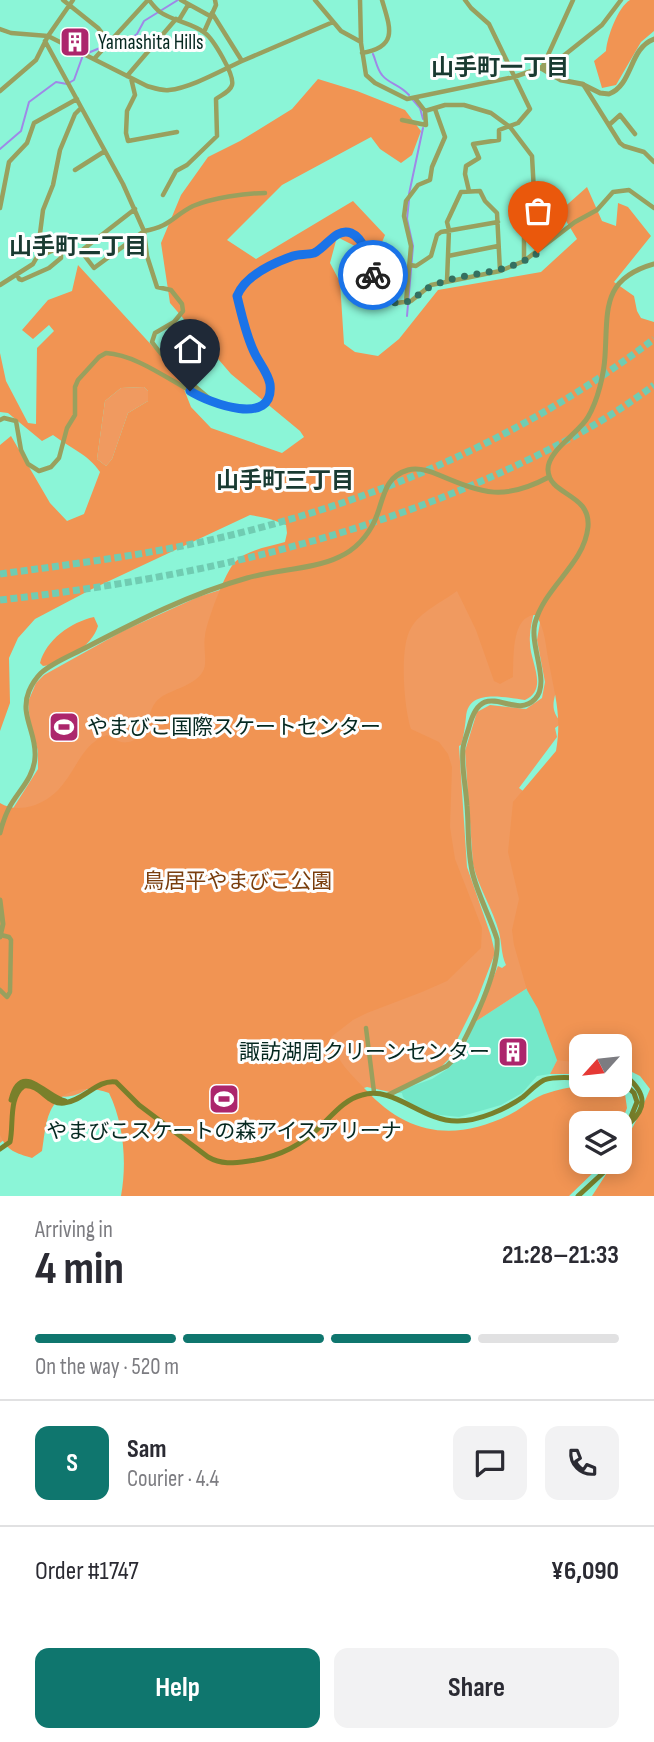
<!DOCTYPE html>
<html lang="en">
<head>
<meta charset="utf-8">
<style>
  :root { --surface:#fff; --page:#f2f2f3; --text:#2b2b33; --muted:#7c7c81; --line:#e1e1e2; --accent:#0f766e }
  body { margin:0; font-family:"Sofia Sans Condensed","Noto Sans JP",sans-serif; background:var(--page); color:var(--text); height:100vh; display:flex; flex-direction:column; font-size:26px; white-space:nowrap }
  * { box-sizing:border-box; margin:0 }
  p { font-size:23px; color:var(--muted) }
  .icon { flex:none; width:38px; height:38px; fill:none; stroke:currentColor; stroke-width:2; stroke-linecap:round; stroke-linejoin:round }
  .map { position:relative; height:1196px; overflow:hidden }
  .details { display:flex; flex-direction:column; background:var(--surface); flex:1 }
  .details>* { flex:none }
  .needle { width:46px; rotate:243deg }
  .buttons { position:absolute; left:569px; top:1034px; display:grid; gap:14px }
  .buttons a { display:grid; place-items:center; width:63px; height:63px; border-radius:14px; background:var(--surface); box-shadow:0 4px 18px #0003; font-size:35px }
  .pin { position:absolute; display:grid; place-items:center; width:60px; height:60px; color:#fff; margin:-72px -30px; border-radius:50% 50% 50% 0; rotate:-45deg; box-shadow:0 0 7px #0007 }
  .pin .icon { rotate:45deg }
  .courier { position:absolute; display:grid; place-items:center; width:70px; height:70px; margin:-35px; border:5px solid #1a73e8; border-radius:50%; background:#fff; color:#222; box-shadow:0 2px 9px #0007 }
  .headline em { font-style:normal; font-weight:700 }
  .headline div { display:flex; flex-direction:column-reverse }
  .headline { display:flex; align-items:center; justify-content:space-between; height:119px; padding:0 35px }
  h1 { font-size:46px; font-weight:700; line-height:52px }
  .bar { display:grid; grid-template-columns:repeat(4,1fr); gap:10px 7px; align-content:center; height:84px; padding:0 35px }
  .bar i { height:9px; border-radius:5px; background:var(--line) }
  .bar .on { background:var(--accent) }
  .bar p { grid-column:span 4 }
  .line { display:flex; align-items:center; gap:18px; padding:0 35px; border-top:2px solid var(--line) }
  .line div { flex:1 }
  .round { display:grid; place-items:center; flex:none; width:74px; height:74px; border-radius:14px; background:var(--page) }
  .button { display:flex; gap:14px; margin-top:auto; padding:14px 35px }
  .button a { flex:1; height:80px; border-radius:14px; background:var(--accent); color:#fff; font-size:28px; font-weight:700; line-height:80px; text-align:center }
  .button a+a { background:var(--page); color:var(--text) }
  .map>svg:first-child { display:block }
</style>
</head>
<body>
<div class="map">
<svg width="654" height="1196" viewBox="0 0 654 1196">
  <rect width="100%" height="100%" fill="#8bf5d7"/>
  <path fill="#74e8c9" d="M529,987L565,1046L550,1074L537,1076L522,1093L501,1105L459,1117L432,1114L409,1103L403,1097L402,1093H398V1091L432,1079L449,1068L462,1053L475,1022Z"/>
  <path fill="#f09a60" d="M144,387L148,391V401L128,413L112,459L106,466L97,459L105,401L121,388Z
    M342,559L535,609C532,620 529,632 530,643C530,662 549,689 525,700C507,698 468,687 466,717C465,726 464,735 461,745L459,746L467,867L491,936L495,953L477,1000L455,1044L456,1052L440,1068L390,1092L367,1087L358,1090L107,1075C92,1085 78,1100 59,1096L0,1143V847L12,810L38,769V751L30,722L28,702L36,683L44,675L123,631L198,597L242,583Z
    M541,616C545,631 559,668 558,681C556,698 547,708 562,723L555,728L557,737L519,788L559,817L581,1046V1073L578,1074H550L565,1045L529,987L475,1022L498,966L502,968L506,965C501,954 502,944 499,932C493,909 478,887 473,864L465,751L477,712L490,705L526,709L542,698L545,682L537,640Z"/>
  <path fill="#f19453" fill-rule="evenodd" d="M630,0H654V31L641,42L616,85L602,88L594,61L606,51C607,37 618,7 630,0Z
    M318,79L357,91L405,110L421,131L412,155L401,163L380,149L371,137L282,185L227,240L256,259L353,201L385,235L378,252L363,250L337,237L330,263L340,282L344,344L355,352L378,356L399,339L438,290L541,272L577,239L560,211L587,187L602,221L616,226L618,203L628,207L651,236L614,282L634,296L637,311L641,318L654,322V1196H592L614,1162H620V1151L638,1117L650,1089L640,1076L620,1066V1046H581V1063L557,1060L538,1009L527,990L514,945L512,930L519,899L508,852L513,802L556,751C562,717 555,696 549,663C545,645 546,631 536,615C511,615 514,658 513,677L500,684L494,681L476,630L457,591C442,602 420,612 411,628C399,647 404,708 411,729L439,742L448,754L452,767L450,827L455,859L482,928L481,948L447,981L422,992L367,1013L353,1020L331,1037C335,1060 350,1073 365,1089C407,1135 454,1142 509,1115C519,1110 527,1103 536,1098C545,1093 557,1090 567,1088C586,1084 606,1090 625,1094L627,1108L620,1126V1124H581V1162H602L599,1167L569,1196H121C127,1163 124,1124 109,1093C87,1085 61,1088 50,1112C45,1123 44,1139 42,1151L32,1158C16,1153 7,1151 0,1135V803C9,809 22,809 32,806C75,793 73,746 107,735C116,740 122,745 132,741C153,733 144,710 160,698C172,689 198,685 204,669C207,660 203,646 205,636C206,623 226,570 235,562C248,549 269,547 285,542L287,533L286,525C273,519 263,517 250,515L92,589L35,619L18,638L9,658L10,703L0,731V445L11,436L50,503L67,521L84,514L100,472C88,454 70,448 53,435L42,441L8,413L0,412V353L6,381L28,423L36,424L37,348L54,331L49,325L33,339L22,330L48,300L72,291L78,265L178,374L191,407L211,428L282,453L304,437L300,431L231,374L170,303L161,243L181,195L208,157L240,141L292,109ZM144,387L148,391V401L128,413L112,459L106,466L97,459L105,401L121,388Z
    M94,617L98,626C92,646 64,664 43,666L40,663C46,640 71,622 94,617Z"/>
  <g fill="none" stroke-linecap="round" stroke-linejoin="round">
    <path stroke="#9f88e7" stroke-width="2" d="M109,47H119L137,34L144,21L178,0
      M373,54C376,61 377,69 382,75C389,84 399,84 409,95
      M413,100L420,108L423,119
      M0,149L21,131L29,102L56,82L67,84L74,80L83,55L100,48
      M409,194L423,128
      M407,316L413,246L407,219L409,200"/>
    <path stroke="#70ccb2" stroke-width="7" stroke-dasharray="7 3.5" stroke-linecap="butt" d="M0,574C73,564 147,555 219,538C377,501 525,437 654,339
      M0,600C172,581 344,544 502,472C555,448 608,420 654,385"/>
    <path stroke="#99a05e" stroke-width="4.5" d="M63,0L98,28L109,42
      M149,0C152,4 156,9 160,12C173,21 192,23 205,33C213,39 235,75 232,85C230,92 221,95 216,99L217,136L187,165L176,171L163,195
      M181,0L210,16
      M315,0L341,31L361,42
      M360,0L361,43L366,75L375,83L407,99L514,77L549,65L562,57L602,25L621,0
      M465,0L471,8L489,24L530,109L518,123L499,130V140L473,144L479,158L466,166L465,174L469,191
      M212,13L242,61L333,22
      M179,20L188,5
      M0,29L11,33L48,36L147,86C154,88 162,91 169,90C191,88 222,70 242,61
      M204,32L216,5L215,0
      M45,41L123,184L144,231C170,227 173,216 193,206C212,198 245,193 265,193
      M362,53C399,47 390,27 382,0
      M94,59L148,0
      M543,66L573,0
      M127,76L176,19
      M131,78L135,95L127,111L126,133L128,141L177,132
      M583,84L620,143L624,146L644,152L654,162
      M0,91L36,60L48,36L73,0
      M415,98L425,111L445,105H464L491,113L510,127L532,156L534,192L524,232V261
      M402,120L426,125L425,111
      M609,125L620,115L635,134
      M75,170L105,151
      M0,208L9,162L27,143L34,123L77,99
      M135,209L81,251L94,268L144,231L147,256L157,287L171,290L182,304L183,311L174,322L155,333L152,342C168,365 190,382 211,400
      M448,256L498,246
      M410,265L416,266L431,256L437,235L441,232L498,222
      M17,274L19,279L22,280L49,268L61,258V255L54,250L38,257
      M447,281L449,230L447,222L461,192L480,191L485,201L497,213L500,271
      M0,285L33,264L37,257L43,210L53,185L60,150L75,114L81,108
      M406,302L411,246L404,216L406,201L418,185L430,180L432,167L445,137L435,109
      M0,420L4,418L16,421L21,450L28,464L39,471L51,467L59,458L67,428L75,415V387L78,380L99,357L106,353C158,356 215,427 262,405L270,392V381L248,337L237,296L244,283L253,275L291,257L312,254L343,232L351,233L357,238L368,253L376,286L383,296L397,303L411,301L431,285L500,271L524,261L575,222L597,210L613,192L629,190L654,208
      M0,990L7,997L10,992L11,940L9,937L1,935
      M366,1028L374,1092"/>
    <path stroke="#99a05e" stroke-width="5" d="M541,68L561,80L582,84L600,93L609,94C633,85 629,48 654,39
      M0,833C2,825 5,816 9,808C18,791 34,778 35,757C37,733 19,715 29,691C32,684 36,678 41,673C53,662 72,655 87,647C139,620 190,594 247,578C274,570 315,569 339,557C355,550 368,536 375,520C384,500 383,477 408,470C418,467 430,471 439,475C484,494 504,501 549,477
      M0,900L3,924L0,937
      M388,1095L447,1066L455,1058C471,1028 500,972 497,939C490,917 479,897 473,875C467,853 469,828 467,806C466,787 461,766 463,748C464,741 467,734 469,727C483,674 513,722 535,699C551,683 529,646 535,623C545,586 584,565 588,527C591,493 549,496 548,470C547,451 579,433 588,417C598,400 604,374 605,356C608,310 601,279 654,264"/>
    <path stroke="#79802b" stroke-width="5" d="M620,1070C638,1087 654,1101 630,1123
      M620,1080L634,1093L637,1102L620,1144
      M11,1100C21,1060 45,1096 65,1101
      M0,1149L10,1142C14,1125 8,1097 24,1086C41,1084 47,1105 64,1103C84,1101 97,1079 116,1082L139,1105L208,1157C222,1165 234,1163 249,1161C280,1157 302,1145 324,1123C335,1112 346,1099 362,1095C394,1085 422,1122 458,1121C479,1121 506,1109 523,1097C529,1092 536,1084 544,1080C555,1076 569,1078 581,1078
      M578,1196L604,1172L610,1162"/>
  </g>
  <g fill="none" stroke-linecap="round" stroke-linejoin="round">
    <path stroke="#347060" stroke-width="7" stroke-dasharray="0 12.6" d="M373,275C376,287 381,301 396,303C413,305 420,290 434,285C471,270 500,277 538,253"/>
    <path stroke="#1a73e8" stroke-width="9" d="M190,391C209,403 275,428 270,384C268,373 260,364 255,354C246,336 242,316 237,296C245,276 273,263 293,256C299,254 307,255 314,253C326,248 336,227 351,233C365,239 370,262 373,275"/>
  </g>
  <defs>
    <g id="building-square" transform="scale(1.575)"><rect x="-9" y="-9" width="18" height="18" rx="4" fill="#ac266c" stroke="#fefefe"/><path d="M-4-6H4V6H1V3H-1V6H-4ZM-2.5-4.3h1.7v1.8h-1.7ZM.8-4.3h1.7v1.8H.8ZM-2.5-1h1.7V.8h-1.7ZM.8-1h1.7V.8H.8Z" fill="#fff"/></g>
    <g id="stadium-square" transform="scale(1.575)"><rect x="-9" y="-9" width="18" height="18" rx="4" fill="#ac266c" stroke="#fefefe"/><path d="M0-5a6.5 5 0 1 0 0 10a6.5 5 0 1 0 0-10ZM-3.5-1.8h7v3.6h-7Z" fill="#fff"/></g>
  </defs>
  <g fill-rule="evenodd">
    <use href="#building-square" x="75" y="42"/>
    <use href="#stadium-square" x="64" y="727"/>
    <use href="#building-square" x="513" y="1052"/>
    <use href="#stadium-square" x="224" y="1099"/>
  </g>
  <g text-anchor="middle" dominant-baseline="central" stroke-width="6" stroke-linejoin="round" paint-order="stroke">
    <g font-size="21" fill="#052820" stroke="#fefefe" text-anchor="start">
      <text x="98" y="42">Yamashita Hills</text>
      <text x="87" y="727">やまびこ国際スケートセンター</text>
      <text x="490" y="1052" text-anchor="end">諏訪湖周クリーンセンター</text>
      <text x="224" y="1131" text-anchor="middle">やまびこスケートの森アイスアリーナ</text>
    </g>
    <g font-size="21" fill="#793d0c" stroke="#fefefe">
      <text x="238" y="881">鳥居平やまびこ公園</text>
    </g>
    <g font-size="23" font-weight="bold" fill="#193a31" stroke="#fefefe">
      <text x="500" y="68">山手町一丁目</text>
      <text x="78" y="247">山手町二丁目</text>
      <text x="285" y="481">山手町三丁目</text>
    </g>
  </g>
</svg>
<div class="buttons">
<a><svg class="needle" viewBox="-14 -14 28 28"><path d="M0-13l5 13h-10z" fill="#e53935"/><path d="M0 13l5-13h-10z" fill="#7c7c81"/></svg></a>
<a><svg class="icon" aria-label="layers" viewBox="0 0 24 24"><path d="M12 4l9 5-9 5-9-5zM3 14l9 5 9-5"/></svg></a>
</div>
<div class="pin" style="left:538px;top:253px;background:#ea580c"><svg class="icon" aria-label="bag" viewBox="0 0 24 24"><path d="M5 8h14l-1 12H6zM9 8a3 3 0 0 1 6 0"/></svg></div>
<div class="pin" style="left:190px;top:391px;background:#1f2937"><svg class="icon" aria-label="home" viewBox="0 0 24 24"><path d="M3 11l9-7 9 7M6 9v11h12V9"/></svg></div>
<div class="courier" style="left:373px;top:275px"><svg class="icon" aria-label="bike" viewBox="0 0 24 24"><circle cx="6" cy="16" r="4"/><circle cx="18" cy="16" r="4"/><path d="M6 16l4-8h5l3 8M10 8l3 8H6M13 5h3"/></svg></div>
</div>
<section class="details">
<div class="headline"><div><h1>4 min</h1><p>Arriving in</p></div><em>21:28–21:33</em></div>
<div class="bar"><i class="on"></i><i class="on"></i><i class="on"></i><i></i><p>On the way · 520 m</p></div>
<div class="line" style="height:126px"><b class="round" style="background:var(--accent);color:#fff">S</b><div><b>Sam</b><p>Courier · 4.4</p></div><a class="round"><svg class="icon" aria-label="chat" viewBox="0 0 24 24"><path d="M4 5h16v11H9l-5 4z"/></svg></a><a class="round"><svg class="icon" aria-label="phone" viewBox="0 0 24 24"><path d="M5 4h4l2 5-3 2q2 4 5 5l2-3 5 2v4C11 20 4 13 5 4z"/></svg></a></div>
<div class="line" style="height:91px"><div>Order #1747</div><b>¥6,090</b></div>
<div class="button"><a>Help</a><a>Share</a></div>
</section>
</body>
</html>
